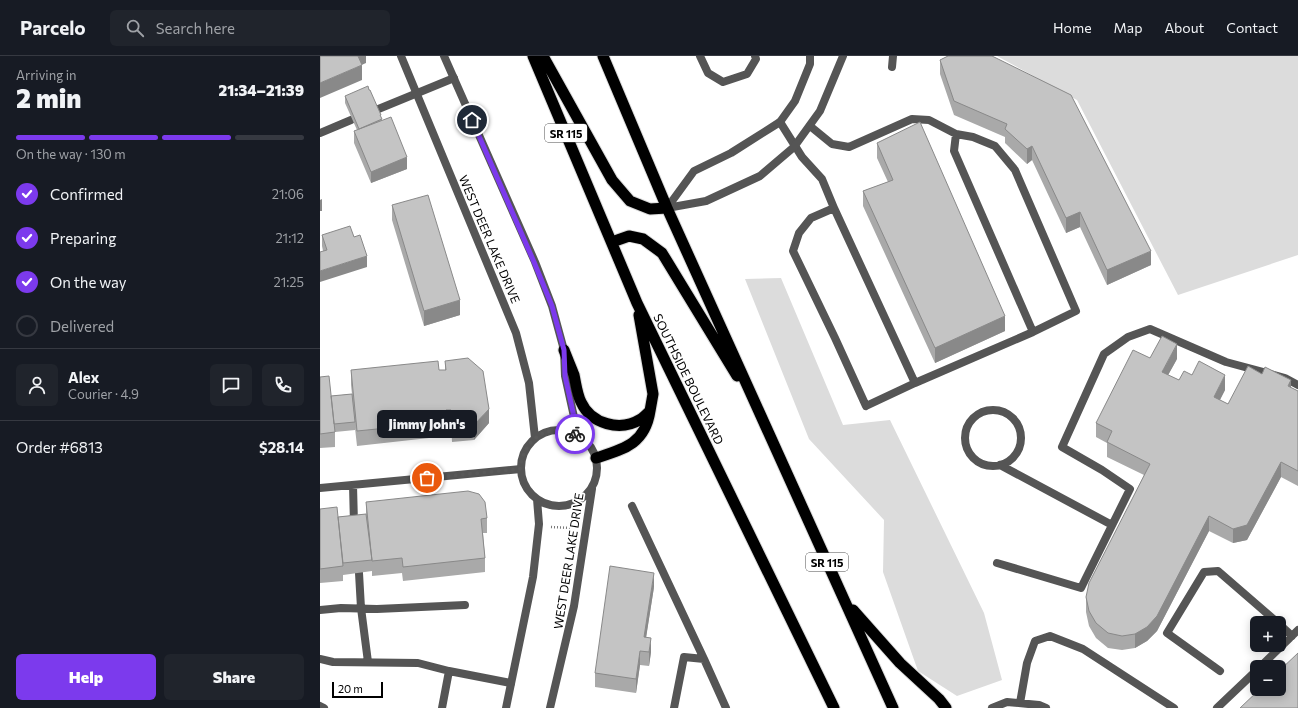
<!DOCTYPE html>
<html lang="en">
<head>
<meta charset="utf-8">
<style>
  :root { --surface:#171b24; --page:#20242c; --text:#f1f3f6; --muted:#9ea1a6; --line:#363941; --accent:#7c3aed }
  body { margin:0; font-family:Commissioner,sans-serif; background:var(--page); color:var(--text); height:100vh; display:flex; flex-direction:column; font-size:15px; white-space:nowrap }
  * { box-sizing:border-box; margin:0 }
  p { font-size:13px; color:var(--muted) }
  .icon { flex:none; width:22px; height:22px; fill:none; stroke:currentColor; stroke-width:2; stroke-linecap:round; stroke-linejoin:round }
  .map { position:relative; flex:1; overflow:hidden }
  .drawer { display:flex; flex-direction:column; background:var(--surface); width:320px }
  .drawer>* { flex:none }
  .buttons { position:absolute; left:930px; top:560px; display:grid; gap:8px }
  .buttons a { display:grid; place-items:center; width:36px; height:36px; border-radius:6px; background:var(--surface); box-shadow:0 2px 10px #0003; font-size:20px }
  .scale { position:absolute; left:12px; bottom:10px; width:51px; box-sizing:border-box; padding-left:4px; border:2px solid #000; border-top:0; font-size:11px; line-height:14px; white-space:nowrap; color:#000; -webkit-text-stroke:3px #fff; paint-order:stroke }
  .pin { position:absolute; display:grid; place-items:center; width:34px; height:34px; color:#fff; margin:-17px; border:2px solid #fff; border-radius:50%; box-shadow:0 1px 4px #0007 }
  .courier { position:absolute; display:grid; place-items:center; width:40px; height:40px; margin:-20px; border:3px solid #7c3aed; border-radius:50%; background:#fff; color:#222; box-shadow:0 1px 5px #0007 }
  .bubble { position:absolute; height:28px; border-radius:6px; background:var(--surface); box-shadow:0 2px 10px #0003; font-size:13px; font-weight:800; line-height:28px; text-align:center }
  .headline em { font-style:normal; font-weight:800 }
  .headline div { display:flex; flex-direction:column-reverse }
  .headline { display:flex; align-items:center; justify-content:space-between; height:68px; padding:0 16px }
  h1 { font-size:26px; font-weight:800; line-height:30px }
  .bar { display:grid; grid-template-columns:repeat(4,1fr); gap:6px 4px; align-content:center; height:48px; padding:0 16px }
  .bar i { height:5px; border-radius:3px; background:var(--line) }
  .bar .active { background:var(--accent) }
  .bar p { grid-column:span 4 }
  .line { display:flex; align-items:center; gap:10px; padding:0 16px; border-top:1px solid var(--line) }
  .line div { flex:1 }
  .round { display:grid; place-items:center; flex:none; width:42px; height:42px; border-radius:6px; background:var(--page) }
  ol { padding:0 16px; list-style:none }
  li { display:flex; align-items:center; gap:12px; height:44px }
  li p { margin-inline-start:auto }
  li .icon { padding:4px; border-radius:50%; background:var(--accent); color:#fff; stroke-width:4 }
  li:last-child { color:var(--muted) }
  li i { width:22px; height:22px; border:2px solid var(--line); border-radius:50% }
  .primary-button { display:flex; gap:8px; margin-top:auto; padding:8px 16px }
  .primary-button a { flex:1; height:46px; border-radius:6px; background:var(--accent); color:#fff; font-size:16px; font-weight:800; line-height:46px; text-align:center }
  .primary-button a+a { background:var(--page); color:var(--text) }
  header { display:flex; align-items:center; gap:24px; box-sizing:border-box; height:56px; padding:0 20px; background:var(--surface); border-bottom:1px solid var(--line) }
  header strong { font-size:19px }
  nav { display:flex; gap:22px; margin-inline-start:auto; font-size:14px }
  .search { width:280px; height:36px; background:var(--page); display:flex; align-items:center; gap:10px; box-sizing:border-box; padding:0 14px; border-radius:6px; color:var(--muted); font-size:15px }
  main { display:flex; flex:1; min-height:0 }
  .map>svg:first-child { display:block }
</style>
</head>
<body>
<header>
<strong>Parcelo</strong>
<div class="search"><svg class="icon" aria-label="search" viewBox="0 0 24 24"><circle cx="10" cy="10" r="6"/><path d="M15 15l6 6"/></svg>Search here</div>
<nav><a>Home</a><a>Map</a><a>About</a><a>Contact</a></nav>
</header>
<main>
<section class="drawer">
<div class="headline"><div><h1>2 min</h1><p>Arriving in</p></div><em>21:34–21:39</em></div>
<div class="bar"><i class="active"></i><i class="active"></i><i class="active"></i><i></i><p>On the way · 130 m</p></div>
<ol>
<li><svg class="icon" aria-label="check" viewBox="0 0 24 24"><path d="M5 12l5 5 9-10"/></svg>Confirmed<p>21:06</p></li>
<li><svg class="icon" aria-label="check" viewBox="0 0 24 24"><path d="M5 12l5 5 9-10"/></svg>Preparing<p>21:12</p></li>
<li><svg class="icon" aria-label="check" viewBox="0 0 24 24"><path d="M5 12l5 5 9-10"/></svg>On the way<p>21:25</p></li>
<li><i></i>Delivered</li>
</ol>
<div class="line" style="height:72px"><a class="round"><svg class="icon" aria-label="person" viewBox="0 0 24 24"><circle cx="12" cy="8" r="4"/><path d="M4 21q1-7 8-7t8 7"/></svg></a><div><b>Alex</b><p>Courier · 4.9</p></div><a class="round"><svg class="icon" aria-label="chat" viewBox="0 0 24 24"><path d="M4 5h16v11H9l-5 4z"/></svg></a><a class="round"><svg class="icon" aria-label="phone" viewBox="0 0 24 24"><path d="M5 4h4l2 5-3 2q2 4 5 5l2-3 5 2v4C11 20 4 13 5 4z"/></svg></a></div>
<div class="line" style="height:52px"><div>Order #6813</div><b>$28.14</b></div>
<div class="primary-button"><a>Help</a><a>Share</a></div>
</section>
<div class="map">
<svg width="978" height="652" viewBox="0 0 978 652">
  <rect width="100%" height="100%" fill="#fff"/>
  <path fill="#dcdcdc" d="M677,0H978V199L858,239L757,44Z
    M461,222L523,369L570,364L664,557L682,624L637,640L598,615L563,516L564,464L489,383L425,223Z"/>
  <g fill="none" stroke-linecap="round" stroke-linejoin="round">
    <g stroke="#dbdbdb" stroke-width="13">
      <path id="trunk" d="M213,0L317,247L514,652
        M223,0L292,124L310,145L330,153L347,152
        M283,0L347,152L573,652
        M292,186L309,180L323,183L342,197L417,320
        M244,294C247,302 251,311 254,319C256,328 257,338 261,346C271,368 300,376 321,363C324,361 327,358 330,355L333,338L319,259
        M276,402C304,393 325,388 330,355
        M533,554L580,607L619,643L626,652"/>
    </g>
    <path stroke="#777" stroke-width="2.5" stroke-dasharray="1 2" stroke-linecap="butt" d="M231,471L251,472"/>
    <path stroke="#555" stroke-width="8" d="M380,0L388,17L403,26L427,18L436,3L435,0
      M572,11L573,0
      M56,54L134,22
      M460,66L482,101L502,123L514,152L491,162L479,177L473,195L515,282L546,350L595,327L514,152
      M490,70L512,88L529,91L592,63L609,64L636,78
      M0,77L31,64
      M595,327L713,276L756,255L695,114L675,90L653,81L636,78L634,95L713,276
      M645 382a28 28 0 1 1 56 0a28 28 0 1 1-56 0Z
      M680,409L792,469
      M33,429L34,468
      M0,432L201,413
      M312,450L384,603
      M677,507L761,532L810,433L782,414L742,391L784,298L808,281L830,273L906,306L965,322L978,329
      M39,517L41,552L48,606
      M0,554L21,552L57,553L145,549
      M959,568L972,580
      M0,603L13,606L98,607L129,615
      M940,611L978,574
      M900,615L847,577L884,516L898,515L958,567
      M700,647L707,607L715,585L730,580L763,593L854,652
      M0,650L4,652
      M122,652L129,615L191,627
      M354,652L364,601L384,603L406,652
      M672,652L687,646L719,649L726,652
      M897,652L937,614"/>
    <path stroke="#555" stroke-width="8" d="M347,152L386,145L440,120L474,91L500,55L523,0
      M347,152L374,115L411,97L460,66L475,45L490,8V0"/>
    <path stroke="#555" stroke-width="8" d="M81,0L196,277L209,327L215,382
      M124,0L215,206L232,250L244,294L245,320L258,379
      M201 412a38 38 0 1 1 76 0a38 38 0 1 1-76 0Z
      M186,652L213,521L219,468L217,443
      M230,652L254,550L272,433"/>
    <use href="#trunk" stroke="#000" stroke-width="11"/>
  </g>
  <path fill="#a9a9a9" d="M628,0L831,209L787,229L760,171L746,177L712,104L707,108L685,87V81L634,59L620,18V4Z
    M25,40L61,62L62,64L87,113L51,127L34,87V75L37,74L25,47Z
    M557,87L685,275L615,307L543,150V135L568,126L557,102Z
    M72,149L140,259L104,270L72,164Z
    M2,179L34,181L47,211L3,195L2,190Z
    M857,303L848,319L859,324L872,319L905,334L900,344L908,348L942,318L978,335V430L961,421L927,484L913,487L889,475L837,575L827,585L815,592L802,594L788,592L776,582L769,570L766,556V541L824,419L787,401V387L776,381V367Z
    M125,305L169,367L154,384L132,386L131,368L127,369V380L37,390L35,372V374L15,376V391L0,392V321L11,340L32,338L31,329V314H125Z
    M46,446L167,462V477H163L165,502V516L83,525L82,517L52,520V515L23,519V525L0,527V453L18,461L46,458Z
    M334,531L326,581L331,596L329,610L320,609L316,637L275,631V617Z"/>
  <path fill="#898989" d="M37,0H46V7L37,11Z
    M42,9V24L0,42V27Z
    M712,90V104L707,108V93Z
    M87,101V113L51,127V116Z
    M2,143V155H0V144Z
    M760,156V171L746,177V162Z
    M831,195V209L787,229V214Z
    M47,200V211L0,226V215Z
    M140,244V259L104,270V255Z
    M685,260V275L615,307V292Z
    M857,288V303L842,330V316Z
    M905,319V334L894,355V341Z
    M971,324V338L968,330Z
    M169,353V367L154,384V369Z
    M961,406V421L927,484L913,487V473Z
    M889,460V475L837,575L827,585L815,592V578Z
    M334,517V531L324,595V581Z
    M331,582V596L329,610V596Z
    M320,595V609L316,637V623Z"/>
  <path fill="#c4c4c4" stroke="#898989" d="M0,0H38L42,9L0,27Z
    M628,0H672L751,39L831,195L787,214L760,156L746,162L712,90L707,93L685,73L687,68L634,45L620,4Z
    M48,30L49,34H50L61,59H60L62,63L39,73L25,40Z
    M71,61L87,101L51,116L34,75Z
    M600,66L685,260L615,292L543,135L573,124L557,87Z
    M108,139L140,244L104,255L72,149Z
    M30,170L34,181L40,179L47,200L0,215V196L7,194L2,179Z
    M842,280L857,288L842,316L859,324L864,315L872,319L879,305L905,319L894,341L908,348L928,310L942,318L945,311L971,324L968,330L978,335V415L961,406L927,469L913,473L889,460L837,560L827,571L815,578L802,580L788,577L776,567L769,555L766,541L769,527L830,408L787,386L792,375L776,367L813,294L830,302Z
    M148,302L163,315L169,353L154,369L132,371L131,354H126L127,366L37,375L31,314L118,305L119,314H126L125,305Z
    M9,320L15,376L0,378V321Z
    M32,338L35,366L14,368L11,340Z
    M148,435L159,438L165,446L167,462L161,463L165,502L83,511L82,502L52,505L46,446Z
    M17,451L23,510L0,513V453Z
    M46,458L52,504L23,507L18,461Z
    M290,510L334,517L324,581L331,582L329,596L320,595L316,623L275,617Z
    M978,597V652H920L940,633H959V615Z"/>
  <g fill="none" stroke-linecap="round" stroke-linejoin="round">
    <path stroke="#595959" stroke-width="4" stroke-dasharray="0 7.2" d="M107,422L200,413C203,384 227,366 255,378"/>
    <path stroke="#7c3aed" stroke-width="5" d="M152,64L214,206L232,250L244,294L245,320L258,379L255,378"/>
  </g>
  <g text-anchor="middle" dominant-baseline="central" stroke-width="3.5" stroke-linejoin="round" paint-order="stroke">
    <g fill="#fff" stroke="#4c4c4c" stroke-width="1">
      <rect x="225" y="68" width="42" height="18" rx="3"/>
      <rect x="486" y="497" width="42" height="18" rx="3"/>
    </g>
    <g font-size="11" font-weight="bold" fill="#000">
      <text x="246" y="77">SR 115</text>
      <text x="507" y="506">SR 115</text>
    </g>
    <g font-size="12" fill="#000" stroke="#fff">
      <text transform="translate(170 183) rotate(67)">WEST DEER LAKE DRIVE</text>
      <text transform="translate(369 323) rotate(64)">SOUTHSIDE BOULEVARD</text>
      <text transform="translate(248 505) rotate(-81)">WEST DEER LAKE DRIVE</text>
    </g>
  </g>
</svg>
<div class="buttons">
<a>+</a>
<a>−</a>
</div>
<div class="scale">20 m</div>
<div class="pin" style="left:107px;top:422px;background:#ea580c"><svg class="icon" aria-label="bag" viewBox="0 0 24 24"><path d="M5 8h14l-1 12H6zM9 8a3 3 0 0 1 6 0"/></svg></div>
<div class="pin" style="left:152px;top:64px;background:#1f2937"><svg class="icon" aria-label="home" viewBox="0 0 24 24"><path d="M3 11l9-7 9 7M6 9v11h12V9"/></svg></div>
<div class="courier" style="left:255px;top:378px"><svg class="icon" aria-label="bike" viewBox="0 0 24 24"><circle cx="6" cy="16" r="4"/><circle cx="18" cy="16" r="4"/><path d="M6 16l4-8h5l3 8M10 8l3 8H6M13 5h3"/></svg></div>
<div class="bubble" style="left:57px;top:354px;width:100px">Jimmy John's</div>
</div>
</main>
</body>
</html>
